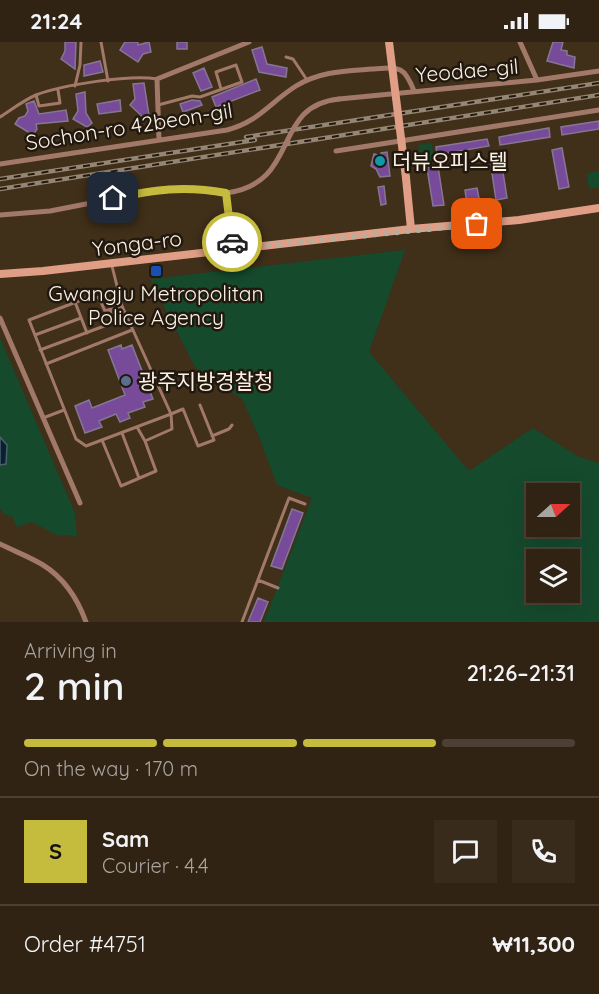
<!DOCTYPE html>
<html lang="en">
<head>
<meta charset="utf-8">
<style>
  :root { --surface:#302313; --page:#382b1c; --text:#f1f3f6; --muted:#a8a4a0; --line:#4b4033; --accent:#c5bc3d }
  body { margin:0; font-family:Quicksand,"Noto Sans KR",sans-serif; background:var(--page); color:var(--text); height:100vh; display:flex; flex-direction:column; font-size:22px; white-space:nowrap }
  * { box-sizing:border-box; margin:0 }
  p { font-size:20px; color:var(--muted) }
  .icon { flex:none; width:33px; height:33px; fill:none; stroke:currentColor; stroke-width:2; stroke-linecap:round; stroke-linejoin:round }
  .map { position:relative; height:580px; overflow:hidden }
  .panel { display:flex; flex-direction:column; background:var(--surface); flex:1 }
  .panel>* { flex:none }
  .needle { width:39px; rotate:69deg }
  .fabs { position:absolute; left:526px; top:441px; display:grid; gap:12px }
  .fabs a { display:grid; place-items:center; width:54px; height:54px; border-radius:0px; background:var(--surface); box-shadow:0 6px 24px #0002,0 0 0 2px var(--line); font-size:30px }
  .pin { position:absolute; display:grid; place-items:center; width:51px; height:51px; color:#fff; margin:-26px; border-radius:12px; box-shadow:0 3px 9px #0006 }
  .courier { position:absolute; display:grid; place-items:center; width:60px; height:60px; margin:-30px; border:4px solid #c5bc3d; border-radius:50%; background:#fff; color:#222; box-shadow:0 2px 8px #0007 }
  .headline em { font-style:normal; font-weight:600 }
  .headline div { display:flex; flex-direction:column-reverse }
  .headline { display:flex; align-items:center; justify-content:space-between; height:102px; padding:0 24px }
  h1 { font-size:39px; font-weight:600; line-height:45px }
  .bar { display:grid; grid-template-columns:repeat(4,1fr); gap:9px 6px; align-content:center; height:72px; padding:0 24px }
  .bar i { height:8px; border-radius:4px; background:var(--line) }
  .bar .selected { background:var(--accent) }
  .bar p { grid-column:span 4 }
  .line { display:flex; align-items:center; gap:15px; padding:0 24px; border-top:2px solid var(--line) }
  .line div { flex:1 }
  .round { display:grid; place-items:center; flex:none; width:63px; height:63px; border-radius:0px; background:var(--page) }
  .status { display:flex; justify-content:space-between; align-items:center; height:42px; padding:0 30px; background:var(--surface); direction:ltr }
  .status svg { height:16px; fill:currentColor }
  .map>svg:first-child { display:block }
</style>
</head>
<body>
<div class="status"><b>21:24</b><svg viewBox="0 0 49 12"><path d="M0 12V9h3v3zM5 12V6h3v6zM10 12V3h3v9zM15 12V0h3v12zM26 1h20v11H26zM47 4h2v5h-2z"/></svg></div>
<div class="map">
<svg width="599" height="580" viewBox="0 0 599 580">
  <rect width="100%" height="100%" fill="#402f19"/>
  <path fill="#154a2d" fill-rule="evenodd" d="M432,101L434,119L421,121L418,103Z
    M599,129V145L589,147L587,131Z
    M405,208L369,310L469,429L533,386L579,415L599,421V580H264L312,456L277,443L258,392L242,357L195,325L150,237ZM537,452H570V484H537ZM537,518H570V550H537Z
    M0,296L75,471L77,495L68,493L58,494L32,480L17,485L12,474L5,473L0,467V423L6,422L7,404L0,395Z"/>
  <path fill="#062136" stroke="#505f6a" stroke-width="1.5" d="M0,395L7,403L6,422L0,423Z"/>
  <path fill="#774b99" stroke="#857792" stroke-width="1.5" d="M65,0H76L75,27L61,17L65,9Z
    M125,0H138V3L149,0L151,10L143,12L138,20L120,8Z
    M177,0H187V7H177Z
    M553,0H563L561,8L567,9V13L575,15L574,26L547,19Z
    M262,5L267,22L287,26L286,35L259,30L252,8Z
    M100,19L103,30L84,34V23Z
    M204,26L212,45L201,49L193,31Z
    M256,37L260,48L216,65L212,55Z
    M144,41L149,73L145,77L130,63L135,57L133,42Z
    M85,50L86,71L92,81L87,85L73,77L78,69L76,52Z
    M120,58L121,69L99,72L97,62Z
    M192,58L200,59L202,63L183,70L180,62Z
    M34,59L39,72L66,68L68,79L36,82L37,87L33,93L15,82L19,76L25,74L28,69L26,62Z
    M599,79V87L562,93L561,85Z
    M549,86L550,95L500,103L499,95Z
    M487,97L489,104L437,113L436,105Z
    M562,106L569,145L559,147L552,108Z
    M387,110L390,134L380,135L376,127L371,124L374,112L381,114V111Z
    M501,117L507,156L496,158L490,118Z
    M438,124L444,163L433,164L427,126Z
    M384,144L386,162L381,163L378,145Z
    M477,146L480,161L467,163L465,148Z
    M121,303L122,307L132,303L153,357L143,360L145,365L128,371L130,376L120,380L116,372L99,379L102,385L85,391L75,364L89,358L92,366L125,353L108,308Z
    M292,467L303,471L282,527L271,524Z
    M258,556L268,560L260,580H248Z"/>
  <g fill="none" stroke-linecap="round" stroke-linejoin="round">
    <path stroke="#a27869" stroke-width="3" d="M101,0L108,39
      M286,15L293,17L307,38
      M75,44L80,23L81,0
      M36,53L39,64L60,61L58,48
      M158,63L192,54L200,55L242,40L236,23L216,30L221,47
      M0,75C11,68 24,58 36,53C62,43 131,32 157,37
      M112,224L122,264L171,372L86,404L76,397L29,278L92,254L99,256L105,269L122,264
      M75,260L87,291
      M35,293L81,276
      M40,308L115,280L110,267
      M46,322L132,288
      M43,376L64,368
      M122,391L139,436
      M212,394L229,387L232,383
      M102,398L121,444L156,429L145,399L137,385
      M145,399L172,387L171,372L183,367L198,404L214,398L200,363
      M258,538L278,546
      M242,580L289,456L305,462"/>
    <path stroke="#a27869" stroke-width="5" d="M520,0L537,38
      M339,57L537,38L599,29
      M159,98L157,37L249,0
      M336,109L599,68
      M0,122L227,88C260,79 269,61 296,44C320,29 346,29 372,27C399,25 404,23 414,49
      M0,173L50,169L163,147H203L226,151L233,207
      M0,276L80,461
      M0,502C14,509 30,515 43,523C64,536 78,558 86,580"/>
    <path stroke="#e09e86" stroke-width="8" d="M406,136L411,187
      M0,232L43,229L411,187L519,178L599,166"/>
    <g stroke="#958674" stroke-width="4.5">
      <path id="rail" d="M246,95L599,41
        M0,137L255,98
        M0,147L599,53"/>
    </g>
    <use href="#rail" stroke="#21190f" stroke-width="2" stroke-dasharray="7" stroke-linecap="butt"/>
    <path stroke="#a27869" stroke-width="5" d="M226,151C302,141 270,64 339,57"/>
    <path stroke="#e09e86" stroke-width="8" d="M389,0L406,136"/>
  </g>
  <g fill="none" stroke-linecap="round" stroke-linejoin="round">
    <path stroke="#baad9c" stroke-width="6" stroke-dasharray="0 10.8" d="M232,200V207L477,182"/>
    <path stroke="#c5bc3d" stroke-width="8" d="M113,156C155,148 183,143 226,151L232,200"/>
  </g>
  <circle fill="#0f9aa8" stroke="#21190f" stroke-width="2" cx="380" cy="119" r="6"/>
  <rect fill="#1a4fb4" stroke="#21190f" stroke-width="2" x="150" y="223" width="12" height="12" rx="3"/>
  <circle fill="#5c6f8a" stroke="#21190f" stroke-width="2" cx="126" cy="339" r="6"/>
  <g text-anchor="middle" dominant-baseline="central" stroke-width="5" stroke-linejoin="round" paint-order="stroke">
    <g font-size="21" fill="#fcf1e3" stroke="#21190f">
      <text transform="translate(467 28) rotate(-5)">Yeodae-gil</text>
      <text transform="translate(129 84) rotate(-9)">Sochon-ro 42beon-gil</text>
      <text transform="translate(137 201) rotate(-7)">Yonga-ro</text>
    </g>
    <g font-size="21" fill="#fcf1e3" stroke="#21190f" text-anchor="start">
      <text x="392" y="119">더뷰오피스텔</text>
      <text x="156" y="251" text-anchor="middle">Gwangju Metropolitan<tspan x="156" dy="24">Police Agency</tspan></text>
      <text x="138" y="339">광주지방경찰청</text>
    </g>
  </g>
</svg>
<div class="fabs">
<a><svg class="needle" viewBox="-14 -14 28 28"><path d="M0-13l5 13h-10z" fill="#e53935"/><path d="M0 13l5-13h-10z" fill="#a8a4a0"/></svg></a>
<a><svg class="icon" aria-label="layers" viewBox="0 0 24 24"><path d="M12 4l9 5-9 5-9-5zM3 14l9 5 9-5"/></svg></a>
</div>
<div class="pin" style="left:477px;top:182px;background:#ea580c"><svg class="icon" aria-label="bag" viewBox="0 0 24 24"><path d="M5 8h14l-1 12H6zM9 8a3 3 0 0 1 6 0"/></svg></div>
<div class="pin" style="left:113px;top:156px;background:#1f2937"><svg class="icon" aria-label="home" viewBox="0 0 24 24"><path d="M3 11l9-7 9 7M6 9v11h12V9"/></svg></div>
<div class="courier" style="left:232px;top:200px"><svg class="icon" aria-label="car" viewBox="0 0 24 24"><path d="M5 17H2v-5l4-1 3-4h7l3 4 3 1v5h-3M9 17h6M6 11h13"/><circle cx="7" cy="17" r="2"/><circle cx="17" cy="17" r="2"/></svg></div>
</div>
<section class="panel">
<div class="headline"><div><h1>2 min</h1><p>Arriving in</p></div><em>21:26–21:31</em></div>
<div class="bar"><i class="selected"></i><i class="selected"></i><i class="selected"></i><i></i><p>On the way · 170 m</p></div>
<div class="line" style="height:108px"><b class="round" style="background:var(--accent);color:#111">S</b><div><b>Sam</b><p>Courier · 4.4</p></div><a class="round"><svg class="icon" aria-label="chat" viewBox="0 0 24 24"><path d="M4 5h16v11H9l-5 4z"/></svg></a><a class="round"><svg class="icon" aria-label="phone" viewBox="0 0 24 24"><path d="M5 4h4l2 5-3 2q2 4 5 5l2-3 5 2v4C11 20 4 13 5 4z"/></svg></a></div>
<div class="line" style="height:78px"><div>Order #4751</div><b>₩11,300</b></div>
</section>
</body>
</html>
